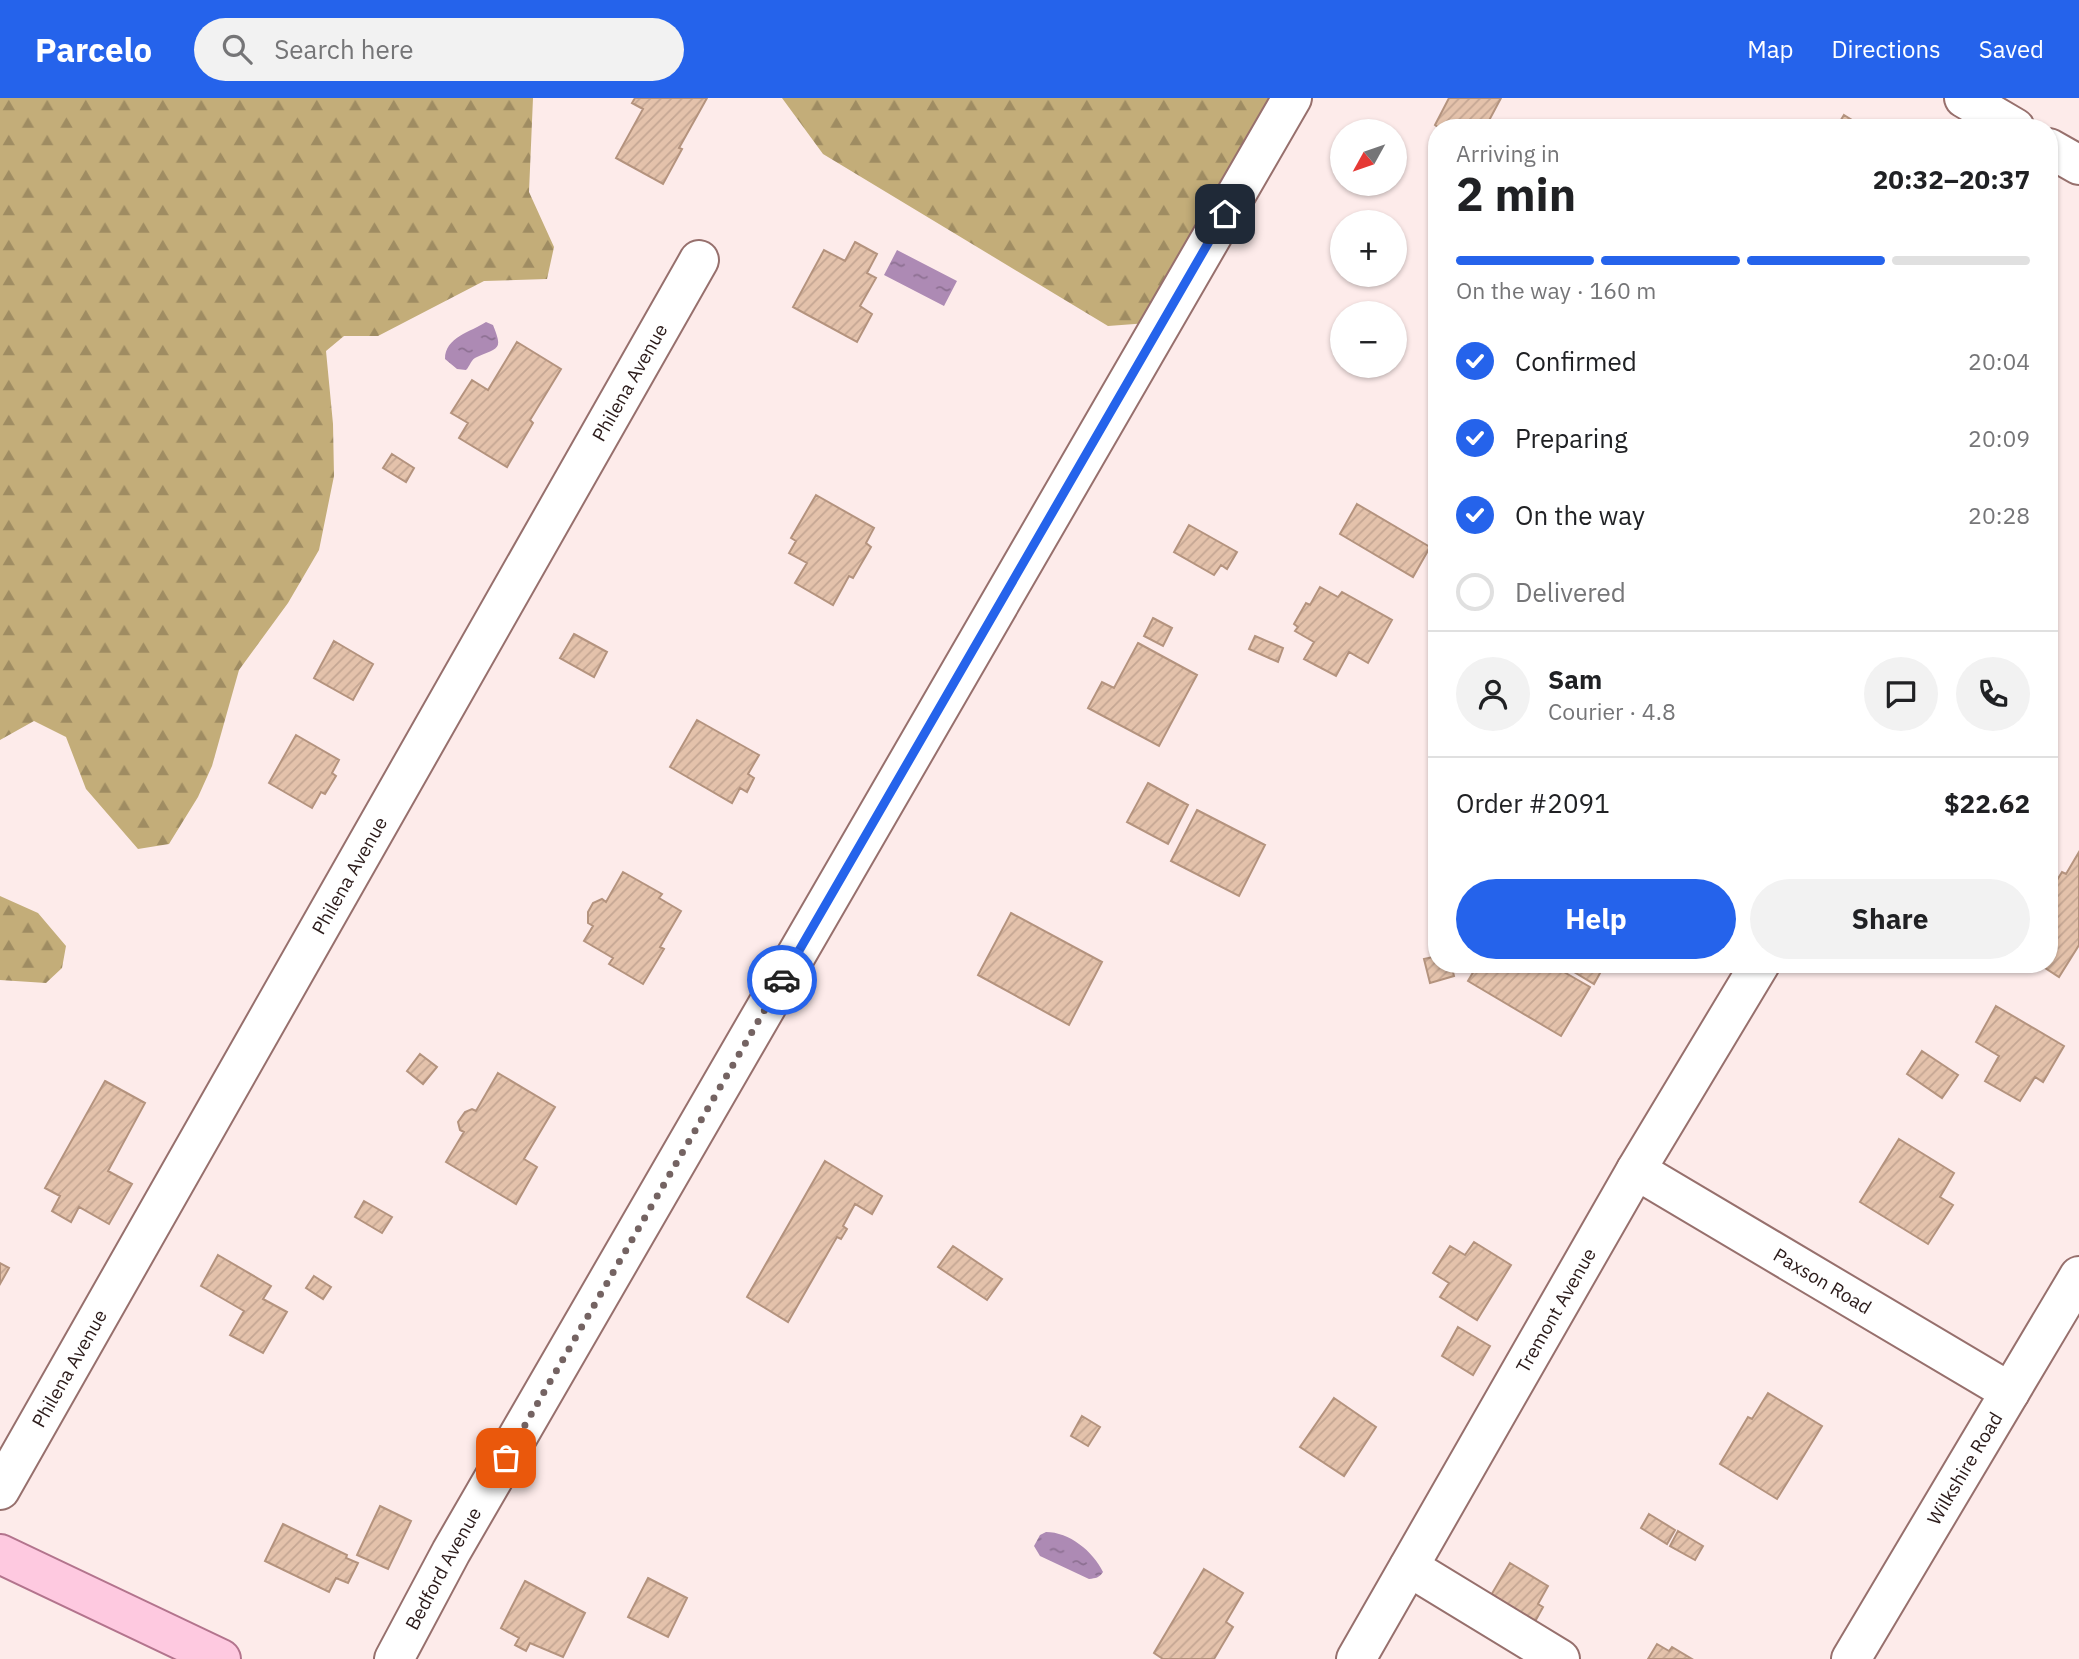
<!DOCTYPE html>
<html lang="en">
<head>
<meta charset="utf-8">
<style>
  :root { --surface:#fff; --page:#f2f2f2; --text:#202124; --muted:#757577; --line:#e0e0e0; --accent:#2563eb }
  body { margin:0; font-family:"IBM Plex Sans",sans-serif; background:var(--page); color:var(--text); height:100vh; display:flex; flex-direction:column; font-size:26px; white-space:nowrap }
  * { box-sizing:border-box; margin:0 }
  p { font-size:23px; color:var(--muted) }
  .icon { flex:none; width:38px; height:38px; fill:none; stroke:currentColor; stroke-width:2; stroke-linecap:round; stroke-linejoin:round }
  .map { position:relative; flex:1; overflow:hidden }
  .side { position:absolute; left:1428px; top:21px; width:630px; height:854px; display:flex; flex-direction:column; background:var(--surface); border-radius:28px; box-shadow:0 2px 5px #0004 }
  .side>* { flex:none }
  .needle { width:46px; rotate:230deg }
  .tools { position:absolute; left:1330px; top:21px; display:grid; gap:14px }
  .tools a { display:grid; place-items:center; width:77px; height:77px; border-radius:50%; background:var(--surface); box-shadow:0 2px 5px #0004; font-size:35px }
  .pin { position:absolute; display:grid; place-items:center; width:60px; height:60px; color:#fff; margin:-30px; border-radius:14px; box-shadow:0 4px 10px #0006 }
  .courier { position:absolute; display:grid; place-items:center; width:70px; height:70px; margin:-35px; border:5px solid #2563eb; border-radius:50%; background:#fff; color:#222; box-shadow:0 2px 9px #0007 }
  .overview em { font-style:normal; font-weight:700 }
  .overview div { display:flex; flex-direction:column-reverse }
  .overview { display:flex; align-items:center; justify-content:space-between; height:119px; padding:0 28px }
  h1 { font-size:46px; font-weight:700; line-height:52px }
  .bar { display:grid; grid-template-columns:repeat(4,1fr); gap:10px 7px; align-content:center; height:84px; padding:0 28px }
  .bar i { height:9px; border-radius:5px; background:var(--line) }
  .bar .current { background:var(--accent) }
  .bar p { grid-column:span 4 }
  .line { display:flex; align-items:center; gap:18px; padding:0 28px; border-top:2px solid var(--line) }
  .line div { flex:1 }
  .round { display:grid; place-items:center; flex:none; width:74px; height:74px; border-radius:37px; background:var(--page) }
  ol { padding:0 28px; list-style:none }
  li { display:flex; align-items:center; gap:21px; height:77px }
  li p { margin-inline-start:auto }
  li .icon { padding:7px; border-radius:50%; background:var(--accent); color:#fff; stroke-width:4 }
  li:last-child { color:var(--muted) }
  li i { width:38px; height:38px; border:4px solid var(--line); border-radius:50% }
  .cta { display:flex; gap:14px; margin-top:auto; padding:14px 28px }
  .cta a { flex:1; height:80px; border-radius:42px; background:var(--accent); color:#fff; font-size:28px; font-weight:700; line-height:80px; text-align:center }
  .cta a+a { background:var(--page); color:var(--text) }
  header { display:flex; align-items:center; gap:42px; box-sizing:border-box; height:98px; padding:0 35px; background:var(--accent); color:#fff }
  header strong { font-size:33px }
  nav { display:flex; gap:38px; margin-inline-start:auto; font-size:24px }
  .search { width:490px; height:63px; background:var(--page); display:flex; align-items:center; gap:18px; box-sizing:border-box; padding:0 24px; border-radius:38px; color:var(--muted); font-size:26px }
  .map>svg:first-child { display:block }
</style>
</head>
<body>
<header>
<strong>Parcelo</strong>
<div class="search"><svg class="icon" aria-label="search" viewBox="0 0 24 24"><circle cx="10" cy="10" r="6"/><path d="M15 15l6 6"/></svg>Search here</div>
<nav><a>Map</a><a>Directions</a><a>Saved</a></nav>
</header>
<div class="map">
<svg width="2079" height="1561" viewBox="0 0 2079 1561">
  <defs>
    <pattern id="forest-firs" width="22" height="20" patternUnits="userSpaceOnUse" patternTransform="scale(1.75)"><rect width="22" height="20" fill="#c3ad79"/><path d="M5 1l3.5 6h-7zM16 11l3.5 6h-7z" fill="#9f8c62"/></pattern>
    <pattern id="water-ripples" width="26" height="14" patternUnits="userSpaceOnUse" patternTransform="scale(1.75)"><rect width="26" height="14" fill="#ad8ab4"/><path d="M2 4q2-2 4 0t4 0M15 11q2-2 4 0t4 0" fill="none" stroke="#8d7092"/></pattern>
    <pattern id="building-hatch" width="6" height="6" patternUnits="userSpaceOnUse" patternTransform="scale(1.75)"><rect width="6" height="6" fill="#e4c2ab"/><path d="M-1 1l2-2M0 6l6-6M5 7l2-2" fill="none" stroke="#c4a693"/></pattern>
  </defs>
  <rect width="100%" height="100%" fill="#fdebea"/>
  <path fill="url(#forest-firs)" d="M0,0H533L529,94L554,149L547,181L484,183L378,238H344L326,253L333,326L334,378L319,452L288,505L239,572L212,668L198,699L169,746L138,751L86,691L66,639L34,623L0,642Z
    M782,0H1271L1148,225L1108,228L823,56Z
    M0,798L38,815L66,848L62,870L46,885L0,882Z"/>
  <path fill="url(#water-ripples)" d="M897,152L957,183L944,208L884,177Z
    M486,224L493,227C503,252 499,249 477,259C471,261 470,268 466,272L457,271L445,261C445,239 471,234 486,224Z
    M1046,1434C1069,1434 1093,1453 1103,1474C1099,1480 1096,1480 1089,1481L1040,1458L1034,1448L1040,1437Z"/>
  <path fill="url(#building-hatch)" stroke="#b4937e" stroke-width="2" d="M635,0H707L679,50L682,51L663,86L616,60L643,11L632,5Z
    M1449,0H1501L1485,30H1439L1435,27Z
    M1844,17L1865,30H1836Z
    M855,144L877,156L867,175L876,180L860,208L872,216L857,244L793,209L824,152L845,163Z
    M517,244L561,271L530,322L533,325L507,369L459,340L468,325L451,315L472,282L488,292Z
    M392,356L414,370L406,384L383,370Z
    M816,397L874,430L866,445L871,449L853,480L849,478L833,507L795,485L807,465L789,455L796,443L791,440Z
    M1357,406L1430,449L1413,479L1340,436Z
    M1189,427L1237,454L1227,471L1221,467L1214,477L1174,454Z
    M1320,489L1338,499L1342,494L1392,522L1368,565L1349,554L1336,578L1304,561L1314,544L1295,533L1298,529L1294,526L1306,505L1310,507Z
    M1153,520L1172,530L1163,548L1144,538Z
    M574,536L607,554L594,579L560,560Z
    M1255,538L1283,550L1278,564L1249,551Z
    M334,543L373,566L353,602L314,580Z
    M1138,545L1197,577L1159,648L1088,610L1102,584L1114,590Z
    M697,622L759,657L748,676L754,680L747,694L740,690L732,705L670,669Z
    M296,637L339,662L332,675L336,678L325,696L321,694L312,710L269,685Z
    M1148,685L1188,707L1168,746L1127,724Z
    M1197,712L1265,747L1239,798L1171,763Z
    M2079,754V847L2059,879L2039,866H2049V795L2062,774L2066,776Z
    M623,774L662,796L659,800L681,813L660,849L664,851L643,886L609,866L613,860L584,843L593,828L588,825V814L593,805L602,801L606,804Z
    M1011,815L1102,864L1069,927L978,877Z
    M1437,858V866H1451L1454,878L1430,885L1424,861Z
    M1478,866H1550L1590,889L1561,938L1468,883Z
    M1561,866H1605L1594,886Z
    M1996,908L2064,948L2043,984L2035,979L2020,1003L1985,983L1999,958L1976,944Z
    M1922,953L1958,977L1942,1000L1907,976Z
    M420,956L437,969L423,986L407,973Z
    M498,975L555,1009L524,1061L537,1069L516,1106L446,1064L464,1034L460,1032L458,1024L465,1014L472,1011L476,1013Z
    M105,983L145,1005L108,1073L132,1086L109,1126L79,1109L71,1124L52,1113L60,1098L45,1090Z
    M1899,1041L1954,1075L1940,1099L1953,1107L1928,1146L1860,1104Z
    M825,1063L882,1098L872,1116L855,1106L843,1128L847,1131L841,1141L837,1139L788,1224L747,1199Z
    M364,1103L392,1119L382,1135L355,1119Z
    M1474,1144L1511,1167L1477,1222L1440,1199L1449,1185L1433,1175L1450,1148L1465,1157Z
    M953,1148L1002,1181L987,1202L938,1169Z
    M218,1157L271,1188L263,1201L287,1214L263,1255L230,1237L244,1213L201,1188Z
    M0,1165L9,1170L0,1186Z
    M314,1178L331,1189L323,1201L306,1190Z
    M1458,1229L1490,1248L1473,1277L1442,1258Z
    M1768,1295L1822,1328L1777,1401L1720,1366L1748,1319L1752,1321Z
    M1334,1300L1376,1329L1344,1378L1300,1349Z
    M1082,1318L1100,1329L1088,1348L1071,1338Z
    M380,1408L411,1423L388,1471L357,1457Z
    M1649,1416L1675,1432L1667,1446L1641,1430Z
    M283,1426L347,1457L346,1460L358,1465L348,1485L336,1480L329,1494L265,1463Z
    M1678,1433L1703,1448L1695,1462L1670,1448Z
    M1510,1465L1548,1488L1538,1506L1543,1509L1532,1529L1487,1504Z
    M1204,1471L1243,1495L1226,1524L1233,1529L1214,1561H1163L1154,1555Z
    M648,1480L687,1500L668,1539L628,1519Z
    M525,1483L585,1515L563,1559L530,1545L526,1553L515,1547L519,1540L501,1530Z
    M1657,1546L1669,1553L1672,1549L1692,1561H1648Z"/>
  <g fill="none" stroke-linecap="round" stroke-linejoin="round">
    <g stroke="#97706d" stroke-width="42">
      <g id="minor">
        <path d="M1964,0L2015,30"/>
        <path d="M2049,50L2079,67"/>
        <path id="s1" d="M1636,1072L2010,1294"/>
        <path id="s2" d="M0,1392L699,162"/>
        <path d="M1409,1469L1560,1561"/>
        <path id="s3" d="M394,1561L451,1454L1292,0"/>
        <path id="s4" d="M1356,1561L1636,1072L1760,866"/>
        <path id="s5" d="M1851,1561L2079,1178"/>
      </g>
    </g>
    <g stroke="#b3748d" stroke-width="42">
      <path id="major" d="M0,1456L221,1561"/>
    </g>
    <use href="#minor" stroke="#fff" stroke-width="38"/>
    <use href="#major" stroke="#fec9e0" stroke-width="38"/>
  </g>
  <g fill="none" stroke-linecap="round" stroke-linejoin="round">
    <path stroke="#746362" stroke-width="7" stroke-dasharray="0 12.6" d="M506,1360L782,882"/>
    <path stroke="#2563eb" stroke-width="9" d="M782,882L1225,116"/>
  </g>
  <g text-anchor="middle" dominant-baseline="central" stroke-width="7" stroke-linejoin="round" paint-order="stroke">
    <g font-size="19" fill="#2a1a19" stroke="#fff">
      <text stroke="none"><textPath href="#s2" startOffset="1274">Philena Avenue</textPath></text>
      <text stroke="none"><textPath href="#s2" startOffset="707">Philena Avenue</textPath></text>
      <text stroke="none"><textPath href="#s1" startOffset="217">Paxson Road</textPath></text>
      <text stroke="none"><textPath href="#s4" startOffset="402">Tremont Avenue</textPath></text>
      <text stroke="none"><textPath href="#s2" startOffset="140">Philena Avenue</textPath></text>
      <text stroke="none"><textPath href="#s5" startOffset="222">Wilkshire Road</textPath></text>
      <text stroke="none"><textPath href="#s3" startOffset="103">Bedford Avenue</textPath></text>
    </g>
  </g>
</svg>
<div class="tools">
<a><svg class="needle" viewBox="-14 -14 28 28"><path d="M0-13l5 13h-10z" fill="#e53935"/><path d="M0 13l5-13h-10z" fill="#757577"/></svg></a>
<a>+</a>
<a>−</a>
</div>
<div class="pin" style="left:506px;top:1360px;background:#ea580c"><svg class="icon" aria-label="bag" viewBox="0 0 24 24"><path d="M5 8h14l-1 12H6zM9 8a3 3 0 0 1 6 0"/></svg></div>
<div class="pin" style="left:1225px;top:116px;background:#1f2937"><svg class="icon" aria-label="home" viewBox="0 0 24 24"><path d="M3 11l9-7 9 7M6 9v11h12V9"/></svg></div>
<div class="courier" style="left:782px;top:882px"><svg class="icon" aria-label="car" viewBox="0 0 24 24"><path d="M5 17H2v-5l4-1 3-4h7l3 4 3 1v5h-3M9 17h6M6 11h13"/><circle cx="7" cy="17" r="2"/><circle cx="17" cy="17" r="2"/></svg></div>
<section class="side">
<div class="overview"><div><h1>2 min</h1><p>Arriving in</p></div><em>20:32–20:37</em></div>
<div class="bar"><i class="current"></i><i class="current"></i><i class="current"></i><i></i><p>On the way · 160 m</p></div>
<ol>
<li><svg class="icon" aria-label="check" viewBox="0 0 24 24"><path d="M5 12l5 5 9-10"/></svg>Confirmed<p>20:04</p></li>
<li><svg class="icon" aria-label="check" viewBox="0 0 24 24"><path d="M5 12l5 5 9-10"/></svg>Preparing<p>20:09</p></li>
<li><svg class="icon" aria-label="check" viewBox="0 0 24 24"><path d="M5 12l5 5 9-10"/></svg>On the way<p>20:28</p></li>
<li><i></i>Delivered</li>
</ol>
<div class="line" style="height:126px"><a class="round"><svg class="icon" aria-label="person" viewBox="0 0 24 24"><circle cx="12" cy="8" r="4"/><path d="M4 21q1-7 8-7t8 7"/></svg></a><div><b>Sam</b><p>Courier · 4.8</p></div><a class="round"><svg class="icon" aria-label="chat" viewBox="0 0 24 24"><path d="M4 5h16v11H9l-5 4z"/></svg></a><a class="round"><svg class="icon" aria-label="phone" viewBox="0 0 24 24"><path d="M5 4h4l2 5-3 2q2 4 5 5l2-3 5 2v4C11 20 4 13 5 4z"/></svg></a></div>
<div class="line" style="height:91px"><div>Order #2091</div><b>$22.62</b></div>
<div class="cta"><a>Help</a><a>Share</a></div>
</section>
</div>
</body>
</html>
